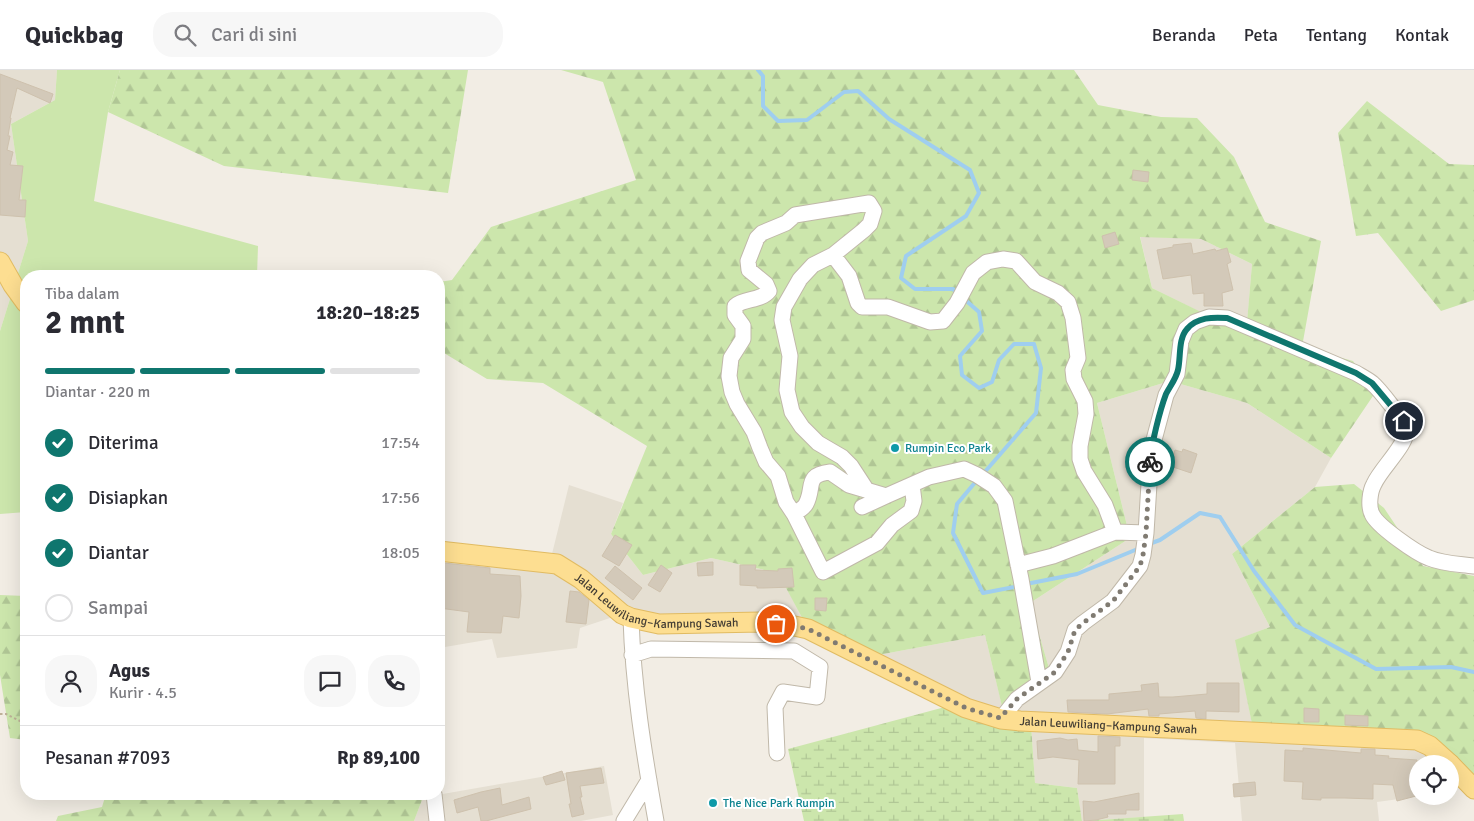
<!DOCTYPE html>
<html lang="id">
<head>
<meta charset="utf-8">
<style>
  :root { --surface:#fff; --page:#f7f7f7; --text:#2b2b33; --muted:#7c7c81; --line:#e1e1e2; --accent:#0f766e }
  body { margin:0; font-family:Signika,sans-serif; background:var(--page); color:var(--text); height:100vh; display:flex; flex-direction:column; font-size:19px; white-space:nowrap }
  * { box-sizing:border-box; margin:0 }
  p { font-size:16px; color:var(--muted) }
  .icon { flex:none; width:28px; height:28px; fill:none; stroke:currentColor; stroke-width:2; stroke-linecap:round; stroke-linejoin:round }
  .map { position:relative; flex:1; overflow:hidden }
  .details { position:absolute; left:20px; top:200px; width:425px; height:530px; display:flex; flex-direction:column; background:var(--surface); border-radius:20px; box-shadow:0 5px 20px #0002 }
  .details>* { flex:none }
  .tools { position:absolute; left:1409px; top:685px; display:grid; gap:10px }
  .tools a { display:grid; place-items:center; width:50px; height:50px; border-radius:50%; background:var(--surface); box-shadow:0 5px 20px #0002; font-size:25px }
  .pin { position:absolute; display:grid; place-items:center; width:42px; height:42px; color:#fff; margin:-21px; border:2px solid #fff; border-radius:50%; box-shadow:0 1px 5px #0007 }
  .courier { position:absolute; display:grid; place-items:center; width:50px; height:50px; margin:-25px; border:4px solid #0f766e; border-radius:50%; background:#fff; color:#222; box-shadow:0 1px 6px #0007 }
  .headline em { font-style:normal; font-weight:700 }
  .headline div { display:flex; flex-direction:column-reverse }
  .headline { display:flex; align-items:center; justify-content:space-between; height:85px; padding:0 25px }
  h1 { font-size:32px; font-weight:700; line-height:38px }
  .bar { display:grid; grid-template-columns:repeat(4,1fr); gap:8px 5px; align-content:center; height:60px; padding:0 25px }
  .bar i { height:6px; border-radius:4px; background:var(--line) }
  .bar .active { background:var(--accent) }
  .bar p { grid-column:span 4 }
  .line { display:flex; align-items:center; gap:12px; padding:0 25px; border-top:1px solid var(--line) }
  .line div { flex:1 }
  .round { display:grid; place-items:center; flex:none; width:52px; height:52px; border-radius:20px; background:var(--page) }
  ol { padding:0 25px; list-style:none }
  li { display:flex; align-items:center; gap:15px; height:55px }
  li p { margin-inline-start:auto }
  li .icon { padding:5px; border-radius:50%; background:var(--accent); color:#fff; stroke-width:4 }
  li:last-child { color:var(--muted) }
  li i { width:28px; height:28px; border:2px solid var(--line); border-radius:50% }
  header { display:flex; align-items:center; gap:30px; box-sizing:border-box; height:70px; padding:0 25px; background:var(--surface); border-bottom:1px solid var(--line) }
  header strong { font-size:24px }
  nav { display:flex; gap:28px; margin-inline-start:auto; font-size:18px }
  .search { width:350px; height:45px; background:var(--page); display:flex; align-items:center; gap:12px; box-sizing:border-box; padding:0 18px; border-radius:20px; color:var(--muted); font-size:19px }
  .map>svg:first-child { display:block }
</style>
</head>
<body>
<header>
<strong>Quickbag</strong>
<div class="search"><svg class="icon" aria-label="search" viewBox="0 0 24 24"><circle cx="10" cy="10" r="6"/><path d="M15 15l6 6"/></svg>Cari di sini</div>
<nav><a>Beranda</a><a>Peta</a><a>Tentang</a><a>Kontak</a></nav>
</header>
<div class="map">
<svg width="1474" height="751" viewBox="0 0 1474 751">
  <defs>
    <pattern id="forest-firs" width="22" height="20" patternUnits="userSpaceOnUse" patternTransform="scale(1.25)"><rect width="22" height="20" fill="#cce6ac"/><path d="M5 1l3.5 6h-7zM16 11l3.5 6h-7z" fill="#b0c695"/></pattern>
    <pattern id="wetland-marsh" width="20" height="14" patternUnits="userSpaceOnUse" patternTransform="scale(1.25)"><rect width="20" height="14" fill="#cce6ac"/><path d="M1 5h8M5 5V1M11 12h8M15 12V8" fill="none" stroke="#b0c695"/></pattern>
  </defs>
  <rect width="100%" height="100%" fill="#f2ede4"/>
  <path fill="#e5dfd2" d="M0,0H57L55,30L11,54L28,171L0,261Z
    M1140,166L1201,169L1252,194L1246,265L1152,218Z
    M1170,311L1247,333L1331,388L1315,417L1232,484L1270,557L1236,570L1253,659L1424,669L1445,694H1418V726H1421L1377,732L1379,751H1242L1235,673L1144,668V747L1082,751L1077,718L1035,713L1031,654L945,637L862,588L985,565L1005,648L1051,605L1030,533L1130,468L1097,333Z
    M569,415L623,433L611,464L643,505L711,488L779,503L806,555L625,543L580,558L577,578L497,588L492,569L439,578V479L550,492Z
    M604,696L613,745L581,751H414L422,730L418,724L437,725Z"/>
  <path fill="#cce6ac" d="M57,0H120L108,42L94,131L258,176L257,206H26V442L0,444V261L28,171L11,54L55,30Z"/>
  <path fill="url(#forest-firs)" fill-rule="evenodd" d="M120,0H468L448,123L224,96L108,42Z
    M561,0H1074L1098,35L1161,47L1197,48L1234,87L1265,152L1321,171L1302,277L1353,291L1375,323L1331,388L1247,333L1170,311L1097,333L1130,468L1030,533L1051,605L1005,649L985,565L862,588L806,555L778,503L711,488L643,505L611,464L647,376L543,313L487,309L439,280V212L452,210L491,157L636,110L603,12ZM1140,167L1201,169L1252,194L1246,264L1152,218Z
    M1367,31L1449,94L1474,95V230L1441,241L1378,163L1356,166L1338,63Z
    M1354,414L1384,438L1423,496L1474,506V723L1424,669L1253,659L1235,570L1270,557L1232,484L1315,417Z
    M0,525L26,526V670L10,668L0,605Z
    M106,724H418L422,730L414,751H56L58,746L102,737Z"/>
  <path fill="url(#wetland-marsh)" d="M945,637L1031,654L1035,713L1077,718L1082,751H804L788,679Z
    M1183,744L1184,751H1085Z"/>
  <g fill="none" stroke-linecap="round" stroke-linejoin="round">
    <path stroke="#9fceef" stroke-width="4" d="M758,0L763,6V36L778,51L807,50L844,22L858,21L889,49L970,100L979,123L966,146L906,186L901,208L915,219H953L957,223
      M963,228L979,242L982,261L960,286L962,305L979,318L992,312L999,290L1014,274H1034L1041,298L1036,343L983,404
      M978,409L957,434L953,463L983,523L1019,516
      M1149,474L1160,470L1200,443L1220,447L1254,501L1295,555L1376,599L1451,597L1474,602
      M1026,514L1077,504L1140,478"/>
  </g>
  <path fill="#d3c9b9" stroke="#cec1ad" d="M0,4L53,24L50,33L17,18L10,48H11L8,66H10L7,80L13,82L10,95L23,96L19,130H26L25,147L0,145Z
    M1133,100L1149,102L1148,112L1132,110Z
    M1115,162L1119,174L1105,178L1102,166Z
    M1191,173L1193,184L1215,179L1216,181L1227,178L1231,192L1227,194L1233,220L1222,223L1223,236H1204V223L1193,224L1191,205L1163,209L1157,180L1173,177V175Z
    M1183,379L1197,384L1191,403L1170,396L1175,380L1182,382Z
    M615,465L632,475L619,496L602,486Z
    M713,492V505L698,506L697,493Z
    M444,493L490,498V504L520,506L521,526L519,548L503,546L501,563L467,562L469,542L439,538V516L441,517Z
    M661,495L672,503L660,522L648,515Z
    M740,495H756L755,500L778,501V499L792,498L794,517L763,518H757V516L740,515Z
    M615,496L642,518L633,530L605,508Z
    M570,521L579,522L589,530L586,554L566,552Z
    M815,528H827L826,541L815,540Z
    M1158,613L1159,627H1173L1207,624V613H1239V642L1206,641V649L1196,648L1195,641L1159,644V646H1149L1148,639L1107,644L1068,642L1067,630H1109V624L1142,621L1141,615Z
    M1304,638L1319,639V652H1304Z
    M1345,645L1368,646V656L1345,655Z
    M1098,666L1120,667V676H1115V714H1078L1079,690L1053,687L1038,689L1037,671L1060,668L1068,670L1077,669L1078,680L1098,682Z
    M1303,678L1361,683V679H1375V685L1389,686L1388,688L1417,690L1416,726L1397,731L1393,715L1373,714V729L1345,728H1321V730L1302,729L1303,712L1284,711L1285,680L1303,681Z
    M601,698L604,713L580,716L582,727H580L584,744L572,747L569,734H571L566,703Z
    M562,701L565,710L546,715L543,707Z
    M1255,712L1256,725L1234,727L1233,714Z
    M500,718L502,735L529,727L531,739L486,751H481L478,737L457,743L454,730L481,722Z
    M1139,723V740H1126V744H1107L1108,747L1096,750L1084,751L1083,731L1094,732Z"/>
  <g fill="none" stroke-linecap="round" stroke-linejoin="round">
    <g stroke="#c0b8a9" stroke-width="17">
      <path id="minor" d="M833,185L849,206L858,233L862,237H888L930,252L943,251L957,233L973,203L987,192L1003,189L1016,191L1035,212L1058,223L1068,232L1073,248L1078,288L1073,300L1074,309L1085,331L1086,344L1080,376V389L1084,401L1105,435L1115,462L1053,486L1018,495
        M866,419L851,396L842,387L818,373L802,357L792,342L787,320L790,286L782,250L784,237L800,209L813,195L833,185L864,160L870,154L874,141L869,133L795,145L786,153L762,163L757,168L748,191L749,200L766,214L769,221C761,231 744,228 735,236V245L743,256V269L731,288L729,306L732,322L737,334L754,362L760,378L766,392L778,406L786,432L794,444C798,441 804,438 806,434C815,417 804,405 830,402L849,415L886,426L929,407L964,399L977,405L994,416L1005,431L1021,509L1039,612
        M862,437L886,426
        M794,444L823,502L877,473L892,455L911,441L914,431L912,415
        M1115,462L1146,463
        M631,548C633,616 644,684 656,751
        M632,585L651,579L794,581L820,597L817,627L783,622L775,637L777,683
        M1001,649L1017,629L1055,602L1068,582L1075,560L1083,553L1113,531L1140,496L1143,485L1146,463L1151,381L1166,325L1177,304L1181,271L1186,259L1195,252L1209,247L1227,248L1356,303C1361,306 1367,309 1372,313C1379,319 1405,351 1406,359C1409,373 1381,398 1374,414C1370,421 1368,436 1372,444C1377,456 1416,483 1429,488C1443,494 1459,494 1474,496
        M434,724L437,751
        M624,751L649,710"/>
    </g>
    <g stroke="#e1bb62" stroke-width="21">
      <g id="major">
        <path d="M0,192L13,215L26,233"/>
        <path id="s1" d="M439,481L557,494L581,509L622,544L631,548L659,554L761,552L790,555L808,559L966,638L1001,649L1020,651L1417,670L1430,676L1450,694"/>
        <path d="M1450,694L1474,719"/>
      </g>
    </g>
    <path stroke="#beb198" stroke-width="2" stroke-dasharray="2.5 2.5" stroke-linecap="butt" d="M0,644H6L26,654"/>
    <use href="#minor" stroke="#fff" stroke-width="15"/>
    <use href="#major" stroke="#fdde91" stroke-width="19"/>
  </g>
  <g fill="none" stroke-linecap="round" stroke-linejoin="round">
    <path stroke="#807b72" stroke-width="5" stroke-dasharray="0 9" d="M776,554L790,555L808,559L966,638L1000,648L1017,629L1055,602L1068,582L1075,560L1083,553L1113,531L1140,496L1143,485L1146,463L1150,392"/>
    <path stroke="#0f766e" stroke-width="6" d="M1150,392C1151,375 1160,340 1166,324C1170,316 1176,309 1178,300C1181,287 1178,269 1187,259C1197,247 1213,247 1227,248L1356,303L1372,313L1404,351"/>
  </g>
  <g fill="#0f9aa8" stroke="#fff" stroke-width="2">
    <circle cx="895" cy="378" r="5"/>
    <circle cx="713" cy="733" r="5"/>
  </g>
  <g text-anchor="middle" dominant-baseline="central" stroke-width="4" stroke-linejoin="round" paint-order="stroke">
    <g font-size="12" fill="#0d838f" stroke="#fff" text-anchor="start">
      <text x="905" y="378">Rumpin Eco Park</text>
      <text x="723" y="733">The Nice Park Rumpin</text>
    </g>
    <g font-size="12" fill="#433d34" stroke="#fff">
      <text stroke="none"><textPath href="#s1" startOffset="230">Jalan Leuwiliang–Kampung Sawah</textPath></text>
      <text stroke="none"><textPath href="#s1" startOffset="710">Jalan Leuwiliang–Kampung Sawah</textPath></text>
    </g>
  </g>
</svg>
<div class="tools">
<a><svg class="icon" aria-label="locate" viewBox="0 0 24 24"><circle cx="12" cy="12" r="6"/><path d="M12 2v4M12 18v4M2 12h4M18 12h4"/></svg></a>
</div>
<div class="pin" style="left:776px;top:554px;background:#ea580c"><svg class="icon" aria-label="bag" viewBox="0 0 24 24"><path d="M5 8h14l-1 12H6zM9 8a3 3 0 0 1 6 0"/></svg></div>
<div class="pin" style="left:1404px;top:351px;background:#1f2937"><svg class="icon" aria-label="home" viewBox="0 0 24 24"><path d="M3 11l9-7 9 7M6 9v11h12V9"/></svg></div>
<div class="courier" style="left:1150px;top:392px"><svg class="icon" aria-label="bike" viewBox="0 0 24 24"><circle cx="6" cy="16" r="4"/><circle cx="18" cy="16" r="4"/><path d="M6 16l4-8h5l3 8M10 8l3 8H6M13 5h3"/></svg></div>
<section class="details">
<div class="headline"><div><h1>2 mnt</h1><p>Tiba dalam</p></div><em>18:20–18:25</em></div>
<div class="bar"><i class="active"></i><i class="active"></i><i class="active"></i><i></i><p>Diantar · 220 m</p></div>
<ol>
<li><svg class="icon" aria-label="check" viewBox="0 0 24 24"><path d="M5 12l5 5 9-10"/></svg>Diterima<p>17:54</p></li>
<li><svg class="icon" aria-label="check" viewBox="0 0 24 24"><path d="M5 12l5 5 9-10"/></svg>Disiapkan<p>17:56</p></li>
<li><svg class="icon" aria-label="check" viewBox="0 0 24 24"><path d="M5 12l5 5 9-10"/></svg>Diantar<p>18:05</p></li>
<li><i></i>Sampai</li>
</ol>
<div class="line" style="height:90px"><a class="round"><svg class="icon" aria-label="person" viewBox="0 0 24 24"><circle cx="12" cy="8" r="4"/><path d="M4 21q1-7 8-7t8 7"/></svg></a><div><b>Agus</b><p>Kurir · 4.5</p></div><a class="round"><svg class="icon" aria-label="chat" viewBox="0 0 24 24"><path d="M4 5h16v11H9l-5 4z"/></svg></a><a class="round"><svg class="icon" aria-label="phone" viewBox="0 0 24 24"><path d="M5 4h4l2 5-3 2q2 4 5 5l2-3 5 2v4C11 20 4 13 5 4z"/></svg></a></div>
<div class="line" style="height:65px"><div>Pesanan #7093</div><b>Rp 89,100</b></div>
</section>
</div>
</body>
</html>
